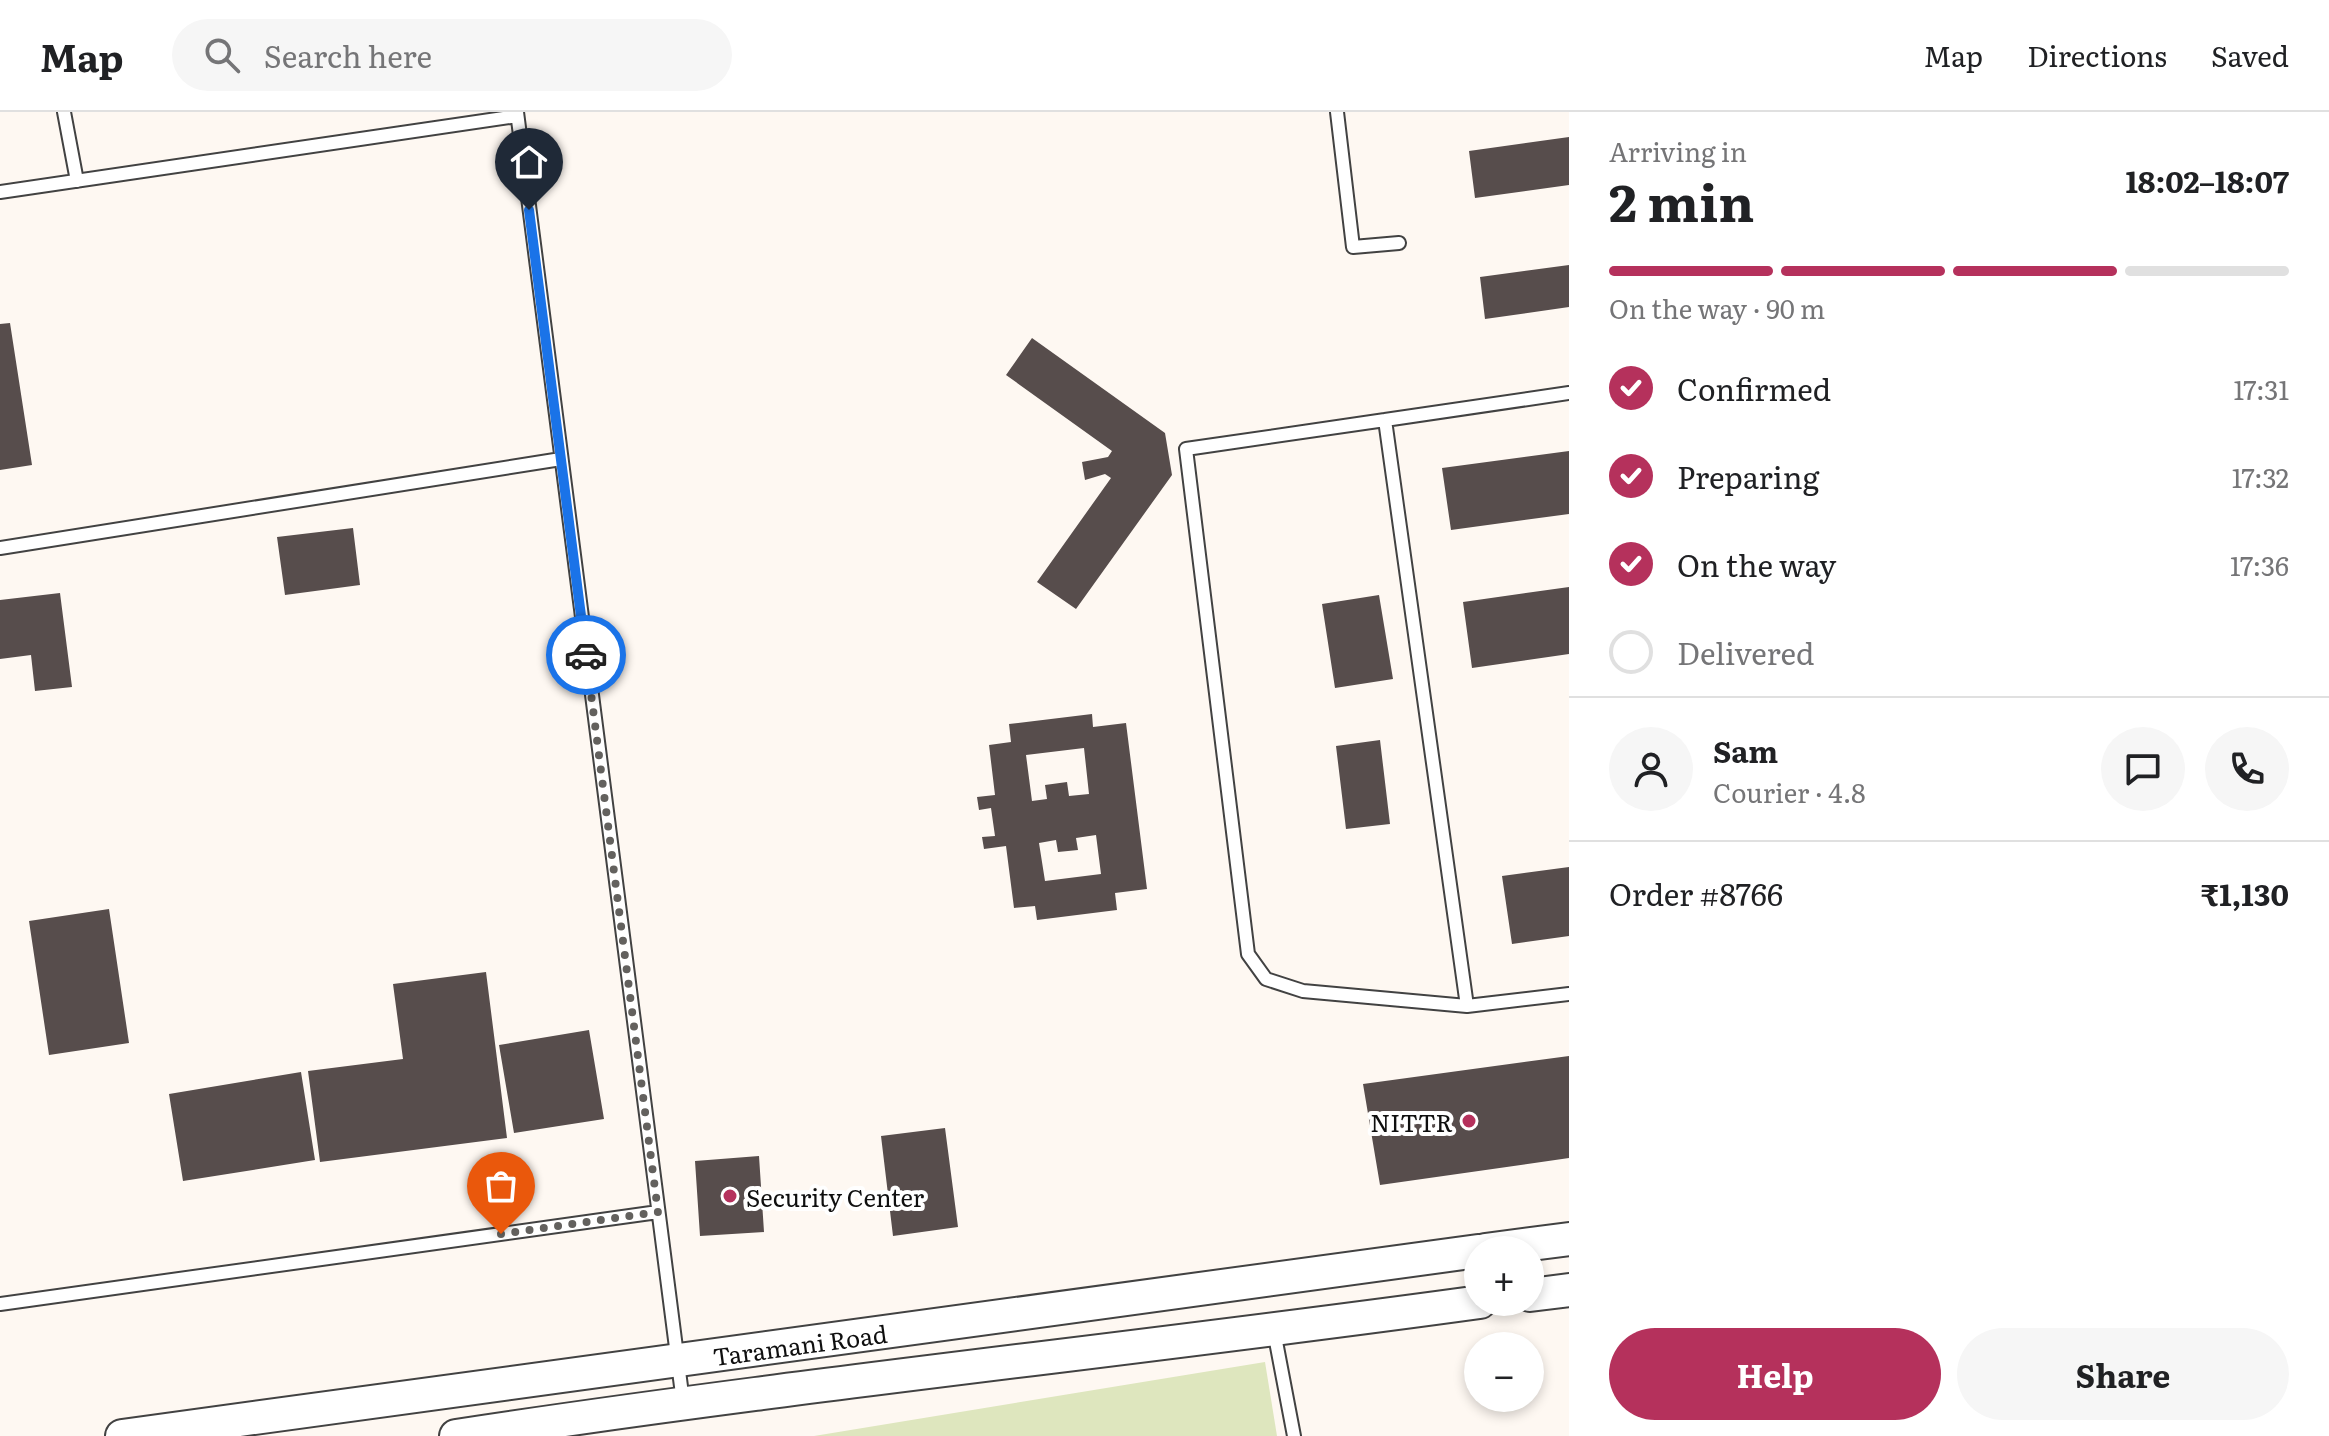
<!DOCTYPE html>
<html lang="en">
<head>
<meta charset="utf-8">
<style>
  :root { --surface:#fff; --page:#f6f6f6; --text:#202124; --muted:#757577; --line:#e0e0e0; --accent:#b5315c }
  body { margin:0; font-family:Literata,serif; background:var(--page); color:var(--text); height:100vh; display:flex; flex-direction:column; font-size:30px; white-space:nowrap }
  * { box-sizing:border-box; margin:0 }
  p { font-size:26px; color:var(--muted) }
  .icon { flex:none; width:44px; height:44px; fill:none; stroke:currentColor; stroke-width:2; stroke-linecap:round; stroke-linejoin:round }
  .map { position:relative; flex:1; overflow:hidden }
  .panel { display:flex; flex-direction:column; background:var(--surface); width:760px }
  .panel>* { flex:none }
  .controls { position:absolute; left:1464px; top:1124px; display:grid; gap:16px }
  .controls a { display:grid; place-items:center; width:80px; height:80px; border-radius:50%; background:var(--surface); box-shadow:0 4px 12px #0003; font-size:40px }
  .pin { position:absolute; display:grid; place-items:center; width:68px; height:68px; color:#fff; margin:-82px -34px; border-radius:50% 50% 50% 0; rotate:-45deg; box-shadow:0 0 8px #0007 }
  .pin .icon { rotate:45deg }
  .courier { position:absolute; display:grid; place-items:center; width:80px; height:80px; margin:-40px; border:6px solid #1a73e8; border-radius:50%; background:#fff; color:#222; box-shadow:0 2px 10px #0007 }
  .overview em { font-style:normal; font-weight:700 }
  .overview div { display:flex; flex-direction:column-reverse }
  .overview { display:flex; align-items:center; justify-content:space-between; height:136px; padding:0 40px }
  h1 { font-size:52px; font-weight:700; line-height:60px }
  .bar { display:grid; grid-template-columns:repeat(4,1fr); gap:12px 8px; align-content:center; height:96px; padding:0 40px }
  .bar i { height:10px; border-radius:6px; background:var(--line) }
  .bar .current { background:var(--accent) }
  .bar p { grid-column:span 4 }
  .line { display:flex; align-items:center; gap:20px; padding:0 40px; border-top:2px solid var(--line) }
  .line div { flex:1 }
  .round { display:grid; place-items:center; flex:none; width:84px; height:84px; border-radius:42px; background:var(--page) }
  ol { padding:0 40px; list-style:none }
  li { display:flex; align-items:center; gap:24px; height:88px }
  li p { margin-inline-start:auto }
  li .icon { padding:8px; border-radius:50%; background:var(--accent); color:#fff; stroke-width:4 }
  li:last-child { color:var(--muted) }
  li i { width:44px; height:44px; border:4px solid var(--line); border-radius:50% }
  .button { display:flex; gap:16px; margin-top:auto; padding:16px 40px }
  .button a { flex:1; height:92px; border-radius:48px; background:var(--accent); color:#fff; font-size:32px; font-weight:700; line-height:92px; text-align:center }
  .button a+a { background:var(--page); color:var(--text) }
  header { display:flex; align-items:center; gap:48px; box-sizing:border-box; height:112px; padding:0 40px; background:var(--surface); border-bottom:2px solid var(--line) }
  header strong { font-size:38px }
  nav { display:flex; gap:44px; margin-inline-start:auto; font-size:28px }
  .search { width:560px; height:72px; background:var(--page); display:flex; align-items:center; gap:20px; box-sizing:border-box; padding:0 28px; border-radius:44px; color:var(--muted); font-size:30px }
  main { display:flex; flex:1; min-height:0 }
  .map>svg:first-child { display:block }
</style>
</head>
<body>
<header>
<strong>Map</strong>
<div class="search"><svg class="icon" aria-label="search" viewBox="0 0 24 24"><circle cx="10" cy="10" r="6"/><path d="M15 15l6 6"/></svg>Search here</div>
<nav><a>Map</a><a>Directions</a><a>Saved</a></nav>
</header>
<main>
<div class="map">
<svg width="1569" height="1324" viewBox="0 0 1569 1324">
  <rect width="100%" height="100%" fill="#fef8f2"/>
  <path fill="#dee6be" d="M1265,1250L1277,1324H814Z"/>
  <path fill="#574d4c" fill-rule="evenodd" d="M1569,25V73L1475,86L1469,39Z
    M1569,153V195L1485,207L1480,165Z
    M10,211L32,353L0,358V212Z
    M1032,226L1165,321L1172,363L1076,497L1037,470L1111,366L1105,362L1085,368L1082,350L1108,345L1112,339L1006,263Z
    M1569,339V402L1451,418L1442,356Z
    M353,416L360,473L285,483L277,425Z
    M1569,475V542L1472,556L1463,490Z
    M60,481L72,575L35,579L31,543L0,547V488Z
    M1379,483L1393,567L1335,576L1322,492Z
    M1092,602L1093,615L1126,611L1147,777L1115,781L1117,798L1037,808L1035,794L1014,796L1006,734L984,737L982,725L995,724L991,696L979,698L977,685L995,683L989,633L1011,630L1009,612ZM1084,636L1089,682L1069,684L1067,670L1045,673L1047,687L1032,689L1026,643ZM1096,723L1101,762L1045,769L1039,731L1056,728L1058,740L1078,738L1076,726Z
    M1380,628L1390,712L1346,717L1336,634Z
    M1569,755V824L1512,832L1502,764Z
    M109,797L129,931L49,943L29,809Z
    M486,860L507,1026L320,1050L308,959L403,947L393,872Z
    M589,918L604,1007L514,1021L499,933Z
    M1569,944V1046L1380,1073L1363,972Z
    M301,960L315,1048L183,1069L169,982Z
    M945,1016L958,1115L893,1124L881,1024Z
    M759,1044L764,1120L700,1124L695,1049Z"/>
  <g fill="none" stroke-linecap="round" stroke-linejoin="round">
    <g stroke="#424242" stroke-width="16">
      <path id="service" d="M64,0L77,69
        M517,0L683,1290
        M1337,0L1353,135L1399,131
        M0,80L517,4
        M1569,281L1385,308L1467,894L1569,882
        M1385,308L1186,337L1248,842L1266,867L1303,879L1467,894
        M0,436L561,347
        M0,1192L658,1100
        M1274,1219L1294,1324"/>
    </g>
    <g stroke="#424242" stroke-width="36">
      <g id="tertiary">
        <path d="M1485,1138L1569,1127"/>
        <path d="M1530,1183L1569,1178"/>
        <path id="s1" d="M122,1324L1478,1139"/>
        <path d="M456,1324C797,1272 1139,1237 1480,1190"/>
      </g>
    </g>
    <use href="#service" stroke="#fff" stroke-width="12"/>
    <use href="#tertiary" stroke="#fff" stroke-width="32"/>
  </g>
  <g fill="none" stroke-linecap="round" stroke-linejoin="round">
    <path stroke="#63615e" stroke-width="8" stroke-dasharray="0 14.4" d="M501,1122L658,1100L586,543"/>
    <path stroke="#1a73e8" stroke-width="10" d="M529,98L586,543"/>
  </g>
  <g fill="#b5315c" stroke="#fff" stroke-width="3">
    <circle cx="1469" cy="1009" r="8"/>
    <circle cx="730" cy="1084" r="8"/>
  </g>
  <g text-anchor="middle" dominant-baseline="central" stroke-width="8" stroke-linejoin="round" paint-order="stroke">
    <g font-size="24" fill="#0f0f0f" stroke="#fff" text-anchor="end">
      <text x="1453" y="1009">NITTR</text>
      <text x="746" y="1084" text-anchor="start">Security Center</text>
    </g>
    <g font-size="24" fill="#0f0f0f" stroke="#fff">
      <text stroke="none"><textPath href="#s1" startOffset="684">Taramani Road</textPath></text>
    </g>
  </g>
</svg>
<div class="controls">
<a>+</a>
<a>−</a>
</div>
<div class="pin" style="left:501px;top:1122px;background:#ea580c"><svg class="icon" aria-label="bag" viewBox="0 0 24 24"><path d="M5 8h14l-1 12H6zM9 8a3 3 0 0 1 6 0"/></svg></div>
<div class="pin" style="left:529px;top:98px;background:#1f2937"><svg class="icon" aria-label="home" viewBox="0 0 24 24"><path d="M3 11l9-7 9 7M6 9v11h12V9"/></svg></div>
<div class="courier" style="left:586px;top:543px"><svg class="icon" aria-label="car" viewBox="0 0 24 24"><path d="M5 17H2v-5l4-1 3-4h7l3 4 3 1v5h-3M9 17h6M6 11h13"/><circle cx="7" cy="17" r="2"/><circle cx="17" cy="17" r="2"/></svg></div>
</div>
<section class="panel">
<div class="overview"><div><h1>2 min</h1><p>Arriving in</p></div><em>18:02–18:07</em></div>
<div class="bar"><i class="current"></i><i class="current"></i><i class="current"></i><i></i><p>On the way · 90 m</p></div>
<ol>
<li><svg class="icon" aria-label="check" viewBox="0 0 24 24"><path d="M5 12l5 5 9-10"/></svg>Confirmed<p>17:31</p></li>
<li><svg class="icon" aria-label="check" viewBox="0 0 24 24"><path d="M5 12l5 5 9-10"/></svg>Preparing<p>17:32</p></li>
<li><svg class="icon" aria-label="check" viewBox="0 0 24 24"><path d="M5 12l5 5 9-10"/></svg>On the way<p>17:36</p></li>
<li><i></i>Delivered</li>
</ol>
<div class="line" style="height:144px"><a class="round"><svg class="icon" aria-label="person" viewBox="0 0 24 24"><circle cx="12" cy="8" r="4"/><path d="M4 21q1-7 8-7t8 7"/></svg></a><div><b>Sam</b><p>Courier · 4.8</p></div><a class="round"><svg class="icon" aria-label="chat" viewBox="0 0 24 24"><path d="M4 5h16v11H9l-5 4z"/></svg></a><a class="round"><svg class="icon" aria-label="phone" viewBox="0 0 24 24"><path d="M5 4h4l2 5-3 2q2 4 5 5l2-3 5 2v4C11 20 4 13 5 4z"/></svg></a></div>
<div class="line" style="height:104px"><div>Order #8766</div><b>₹1,130</b></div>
<div class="button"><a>Help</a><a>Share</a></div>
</section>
</main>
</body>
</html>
